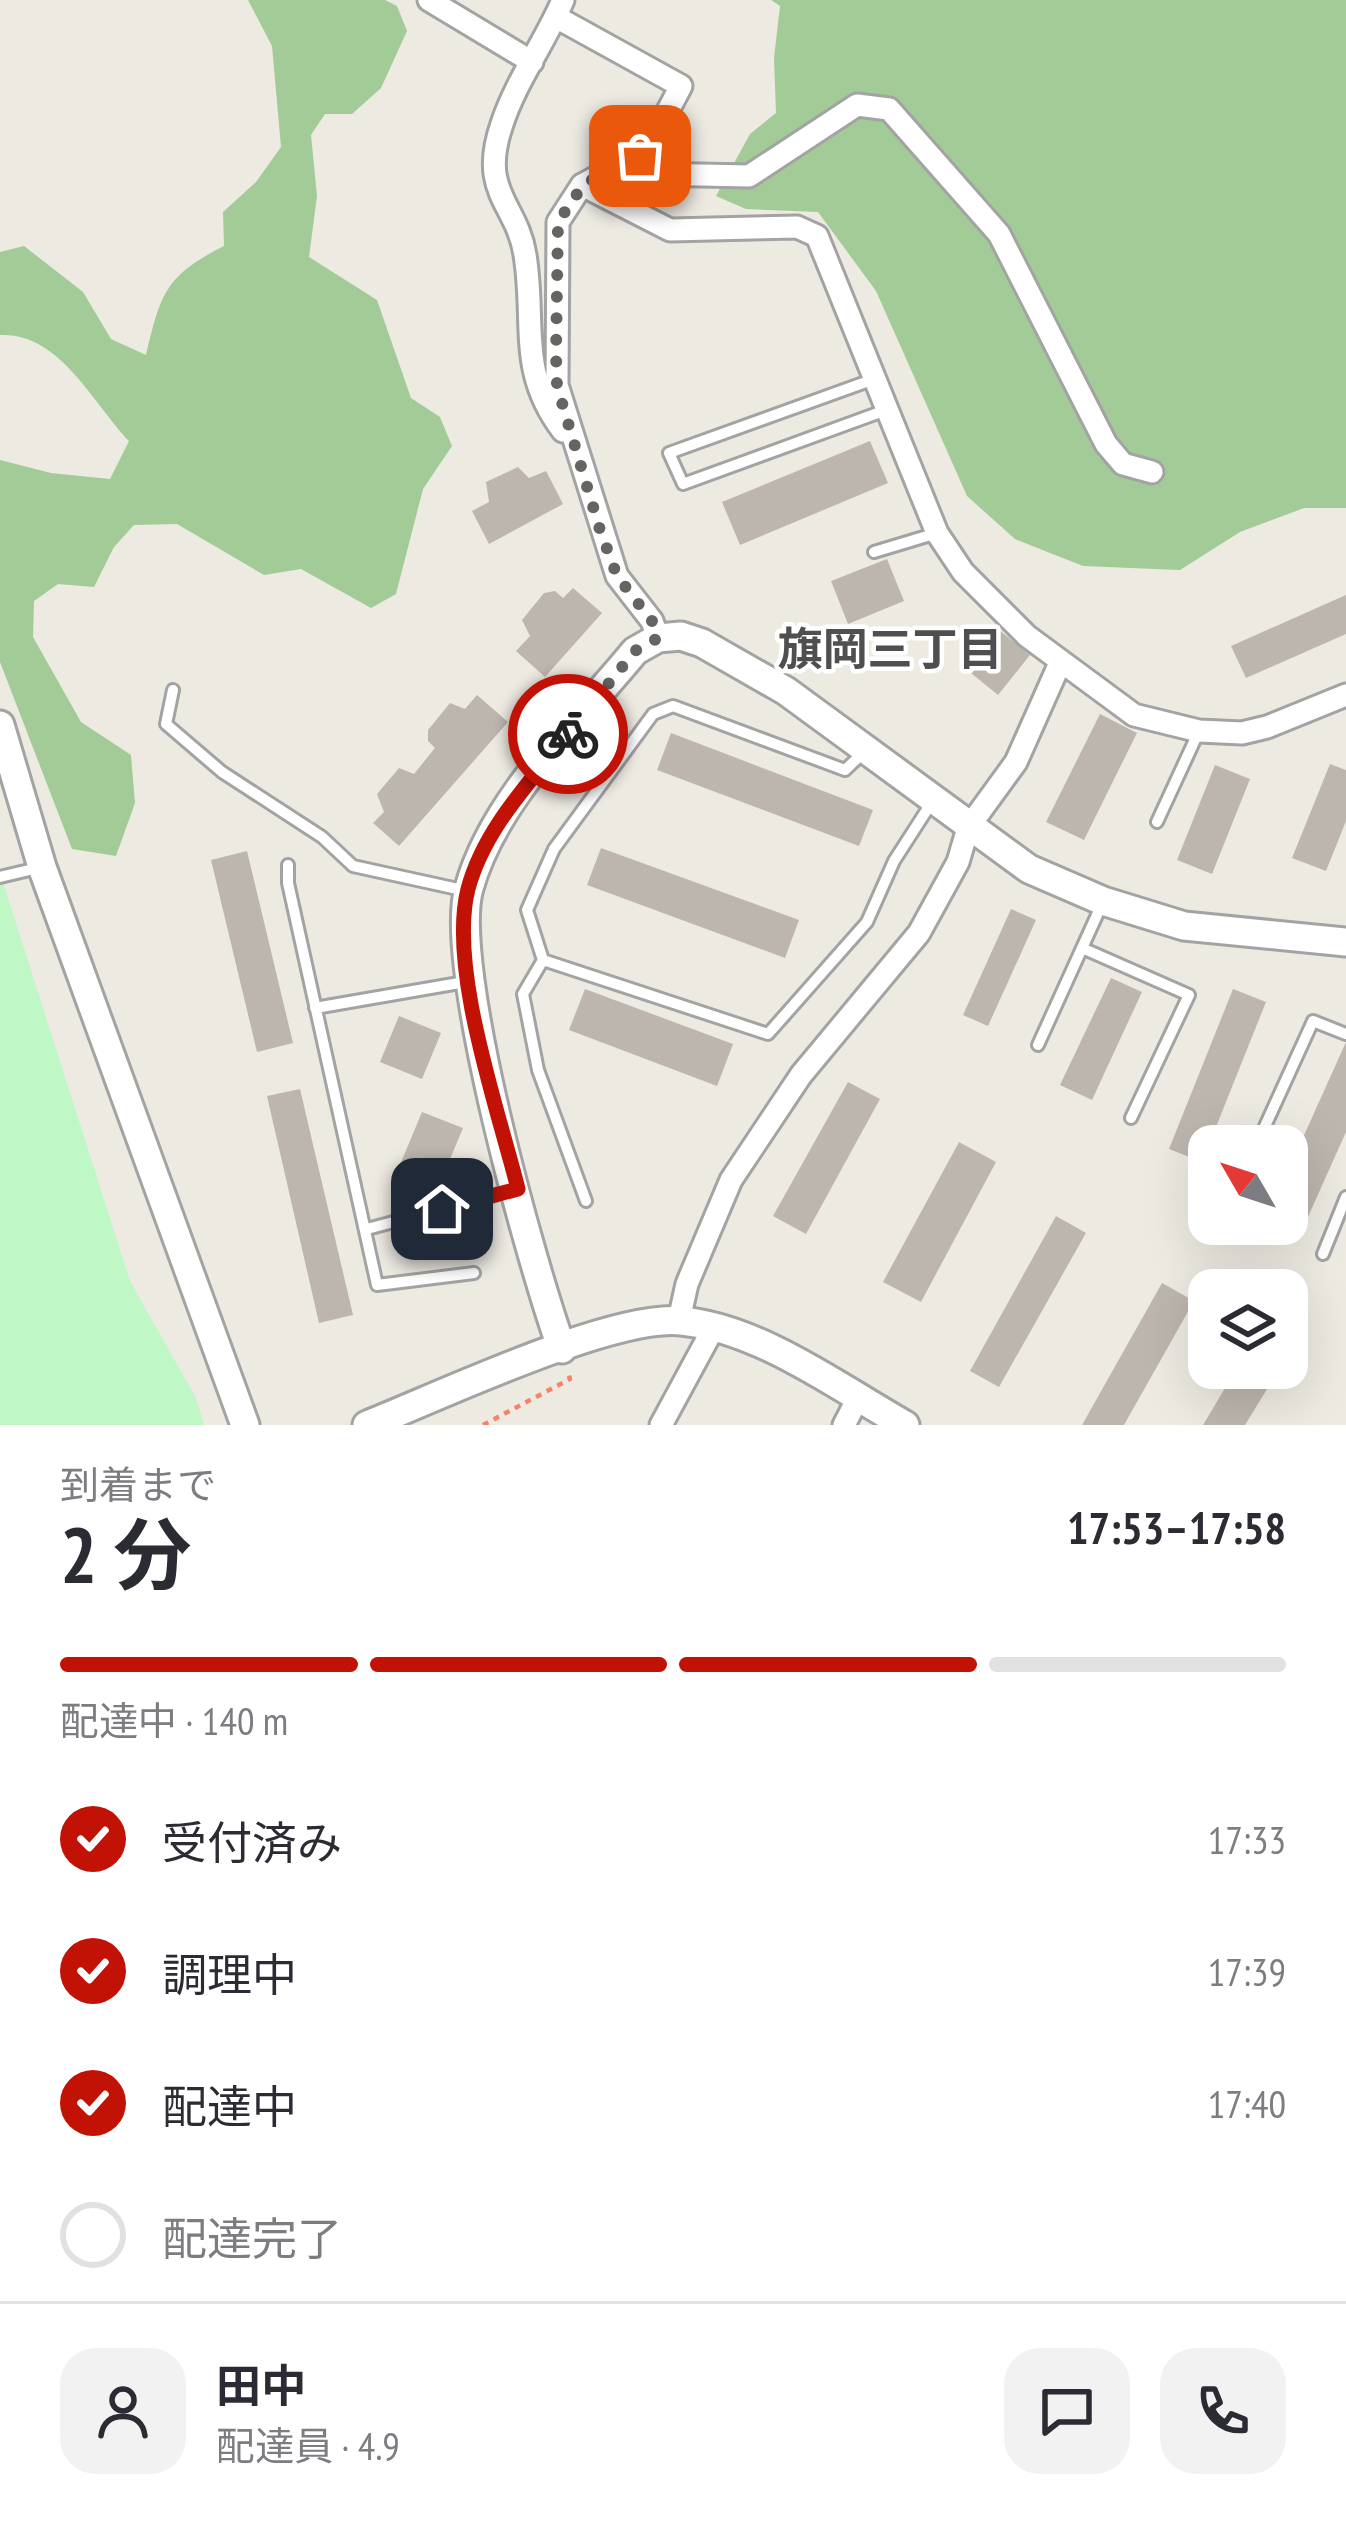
<!DOCTYPE html>
<html lang="ja">
<head>
<meta charset="utf-8">
<style>
  :root { --surface:#fff; --page:#f2f2f3; --text:#2b2b33; --muted:#7c7c81; --line:#e1e1e2; --accent:#c21206 }
  body { margin:0; font-family:"PT Sans Narrow","Noto Sans JP",sans-serif; background:var(--page); color:var(--text); height:100vh; display:flex; flex-direction:column; font-size:45px; white-space:nowrap }
  * { box-sizing:border-box; margin:0 }
  p { font-size:39px; color:var(--muted) }
  .icon { flex:none; width:66px; height:66px; fill:none; stroke:currentColor; stroke-width:2; stroke-linecap:round; stroke-linejoin:round }
  .map { position:relative; height:1425px; overflow:hidden }
  .sheet { display:flex; flex-direction:column; background:var(--surface); flex:1 }
  .sheet>* { flex:none }
  .needle { width:78px; rotate:309deg }
  .tools { position:absolute; left:1188px; top:1125px; display:grid; gap:24px }
  .tools a { display:grid; place-items:center; width:120px; height:120px; border-radius:24px; background:var(--surface); box-shadow:0 12px 48px #0002; font-size:60px }
  .pin { position:absolute; display:grid; place-items:center; width:102px; height:102px; color:#fff; margin:-51px; border-radius:24px; box-shadow:0 6px 18px #0006 }
  .courier { position:absolute; display:grid; place-items:center; width:120px; height:120px; margin:-60px; border:9px solid #c21206; border-radius:50%; background:#fff; color:#222; box-shadow:0 3px 15px #0007 }
  .head em { font-style:normal; font-weight:700 }
  .head div { display:flex; flex-direction:column-reverse }
  .head { display:flex; align-items:center; justify-content:space-between; height:204px; padding:0 60px }
  h1 { font-size:78px; font-weight:700; line-height:90px }
  .bar { display:grid; grid-template-columns:repeat(4,1fr); gap:18px 12px; align-content:center; height:144px; padding:0 60px }
  .bar i { height:15px; border-radius:9px; background:var(--line) }
  .bar .active { background:var(--accent) }
  .bar p { grid-column:span 4 }
  .line { display:flex; align-items:center; gap:30px; padding:0 60px; border-top:3px solid var(--line) }
  .line div { flex:1 }
  .round { display:grid; place-items:center; flex:none; width:126px; height:126px; border-radius:36px; background:var(--page) }
  ol { padding:0 60px; list-style:none }
  li { display:flex; align-items:center; gap:36px; height:132px }
  li p { margin-inline-start:auto }
  li .icon { padding:12px; border-radius:50%; background:var(--accent); color:#fff; stroke-width:4 }
  li:last-child { color:var(--muted) }
  li i { width:66px; height:66px; border:6px solid var(--line); border-radius:50% }
  .map>svg:first-child { display:block }
</style>
</head>
<body>
<div class="map">
<svg width="1346" height="1425" viewBox="0 0 1346 1425">
  <rect width="100%" height="100%" fill="#edeae2"/>
  <path fill="#a3cb97" d="M248,0H385L397,6L407,31L381,88L352,114H325L311,135L317,196L309,257L377,300L411,398L440,417L452,446L423,489L396,594L371,608L301,569L264,575L177,524L134,525L114,547L94,587L58,584L34,601L33,637L81,722L131,755L135,803L116,856L72,849L0,662V460L51,473L110,479L129,441C92,402 59,332 0,335V252L24,246L83,292L111,339L146,355C161,293 165,276 224,246L223,212L256,182L281,147L272,46Z
    M771,0H1346V508H1304L1240,532L1180,570L1083,566L1015,539L967,496L876,291L818,212L746,209L716,196L750,134L776,113L774,58L780,6Z"/>
  <path fill="#bff7c7" d="M0,873L130,1281L196,1398L204,1425H0Z"/>
  <path fill="#bdb6ae" d="M870,441L888,483L740,545L722,502Z
    M518,467L529,478L546,471L563,504L489,544L472,511L489,502L486,482Z
    M887,559L904,601L848,624L831,581Z
    M573,588L602,613L545,677L516,651L530,636L522,620L544,593L555,591L563,598Z
    M1346,595V634L1246,678L1231,646Z
    M998,629L1030,655L998,695L966,669Z
    M477,695L508,722L399,846L373,823L384,812L377,794L399,768L414,774L435,748L428,741V730L450,703L465,709Z
    M1100,714L1137,733L1084,840L1046,822Z
    M671,733L873,810L859,846L657,770Z
    M1330,764L1346,770V821L1326,871L1292,858Z
    M1215,765L1250,779L1212,874L1177,860Z
    M601,848L799,920L785,958L587,885Z
    M247,851L293,1043L257,1052L211,860Z
    M1011,909L1036,920L988,1026L963,1015Z
    M1111,978L1142,992L1092,1100L1060,1085Z
    M585,989L733,1044L717,1086L569,1030Z
    M1233,989L1266,1002L1202,1162L1169,1149Z
    M399,1016L441,1033L422,1079L380,1062Z
    M1346,1042V1132L1307,1219L1287,1211V1173Z
    M848,1082L880,1099L806,1234L773,1216Z
    M300,1089L353,1315L319,1323L267,1096Z
    M422,1112L463,1128L438,1188L397,1172Z
    M959,1142L996,1162L921,1302L883,1282Z
    M1056,1216L1086,1233L999,1387L970,1371Z
    M1162,1283L1194,1301L1124,1425H1082Z
    M1237,1368H1280L1245,1425H1203Z"/>
  <g fill="none" stroke-linecap="round" stroke-linejoin="round">
    <g stroke="#a3a3a3" stroke-width="16">
      <path id="service" d="M877,378L669,453L683,484L886,410
        M874,552L937,533
        M173,690L166,724L222,772L322,837L353,866L467,891
        M1157,822L1199,731
        M288,865V883L377,1285L474,1273
        M0,877L42,867
        M1082,948L1189,995L1131,1118
        M543,960L527,910L554,849L653,714L673,706L845,770L864,752
        M315,1008L465,982
        M1038,1045L1102,904
        M1256,1146L1313,1021L1346,1034
        M586,1201L538,1070L523,994L543,960L768,1034L867,922L894,861L932,802
        M367,1229L514,1190
        M1323,1254L1346,1197"/>
    </g>
    <g stroke="#a3a3a3" stroke-width="27">
      <path id="minor" d="M429,0L532,62
        M556,17L681,86L636,171
        M582,185L670,230L797,227L817,236L937,533L963,572L1027,636L1134,715L1199,731L1242,733L1267,727L1346,695
        M563,431C517,371 536,323 525,255C517,203 478,193 502,124C516,81 545,42 563,0
        M658,638L652,621L617,576L557,385L558,222L582,185L604,173L749,176L857,105L889,109L999,234L1106,444L1123,464L1152,472
        M679,1320L687,1284L731,1180L801,1075L919,933L958,862L968,828L1016,762L1060,663
        M661,1425L714,1327
        M844,1425L858,1398"/>
    </g>
    <g stroke="#a3a3a3" stroke-width="33">
      <path id="tertiary" d="M0,725L42,867L245,1425
        M562,1349C532,1266 447,964 469,888C494,798 577,722 635,651L658,638L681,636L702,643L786,691L1029,869L1103,901L1184,926L1346,942
        M367,1425C438,1397 612,1314 681,1321C759,1328 838,1387 905,1425"/>
    </g>
    <path stroke="#f5826b" stroke-width="4.5" stroke-dasharray="6 6" stroke-linecap="butt" d="M483,1425L570,1379L568,1372"/>
    <use href="#service" stroke="#fff" stroke-width="10"/>
    <use href="#minor" stroke="#fff" stroke-width="21"/>
    <use href="#tertiary" stroke="#fff" stroke-width="27"/>
  </g>
  <g fill="none" stroke-linecap="round" stroke-linejoin="round">
    <path stroke="#656461" stroke-width="12" stroke-dasharray="0 21.6" d="M568,734L635,651L658,638L652,621L617,576L600,530L557,386L556,354L558,222L583,185L604,173L636,171L640,156"/>
    <path stroke="#c21206" stroke-width="15" d="M442,1209L518,1189C498,1109 448,967 468,889C484,829 530,782 568,734"/>
  </g>
  <g text-anchor="middle" dominant-baseline="central" stroke-width="9" stroke-linejoin="round" paint-order="stroke">
    <g font-size="45" font-weight="bold" fill="#4f4f4f" stroke="#fff">
      <text x="890" y="648">旗岡三丁目</text>
    </g>
  </g>
</svg>
<div class="tools">
<a><svg class="needle" viewBox="-14 -14 28 28"><path d="M0-13l5 13h-10z" fill="#e53935"/><path d="M0 13l5-13h-10z" fill="#7c7c81"/></svg></a>
<a><svg class="icon" aria-label="layers" viewBox="0 0 24 24"><path d="M12 4l9 5-9 5-9-5zM3 14l9 5 9-5"/></svg></a>
</div>
<div class="pin" style="left:640px;top:156px;background:#ea580c"><svg class="icon" aria-label="bag" viewBox="0 0 24 24"><path d="M5 8h14l-1 12H6zM9 8a3 3 0 0 1 6 0"/></svg></div>
<div class="pin" style="left:442px;top:1209px;background:#1f2937"><svg class="icon" aria-label="home" viewBox="0 0 24 24"><path d="M3 11l9-7 9 7M6 9v11h12V9"/></svg></div>
<div class="courier" style="left:568px;top:734px"><svg class="icon" aria-label="bike" viewBox="0 0 24 24"><circle cx="6" cy="16" r="4"/><circle cx="18" cy="16" r="4"/><path d="M6 16l4-8h5l3 8M10 8l3 8H6M13 5h3"/></svg></div>
</div>
<section class="sheet">
<div class="head"><div><h1>2 分</h1><p>到着まで</p></div><em>17:53–17:58</em></div>
<div class="bar"><i class="active"></i><i class="active"></i><i class="active"></i><i></i><p>配達中 · 140 m</p></div>
<ol>
<li><svg class="icon" aria-label="check" viewBox="0 0 24 24"><path d="M5 12l5 5 9-10"/></svg>受付済み<p>17:33</p></li>
<li><svg class="icon" aria-label="check" viewBox="0 0 24 24"><path d="M5 12l5 5 9-10"/></svg>調理中<p>17:39</p></li>
<li><svg class="icon" aria-label="check" viewBox="0 0 24 24"><path d="M5 12l5 5 9-10"/></svg>配達中<p>17:40</p></li>
<li><i></i>配達完了</li>
</ol>
<div class="line" style="height:216px"><a class="round"><svg class="icon" aria-label="person" viewBox="0 0 24 24"><circle cx="12" cy="8" r="4"/><path d="M4 21q1-7 8-7t8 7"/></svg></a><div><b>田中</b><p>配達員 · 4.9</p></div><a class="round"><svg class="icon" aria-label="chat" viewBox="0 0 24 24"><path d="M4 5h16v11H9l-5 4z"/></svg></a><a class="round"><svg class="icon" aria-label="phone" viewBox="0 0 24 24"><path d="M5 4h4l2 5-3 2q2 4 5 5l2-3 5 2v4C11 20 4 13 5 4z"/></svg></a></div>
</section>
</body>
</html>
